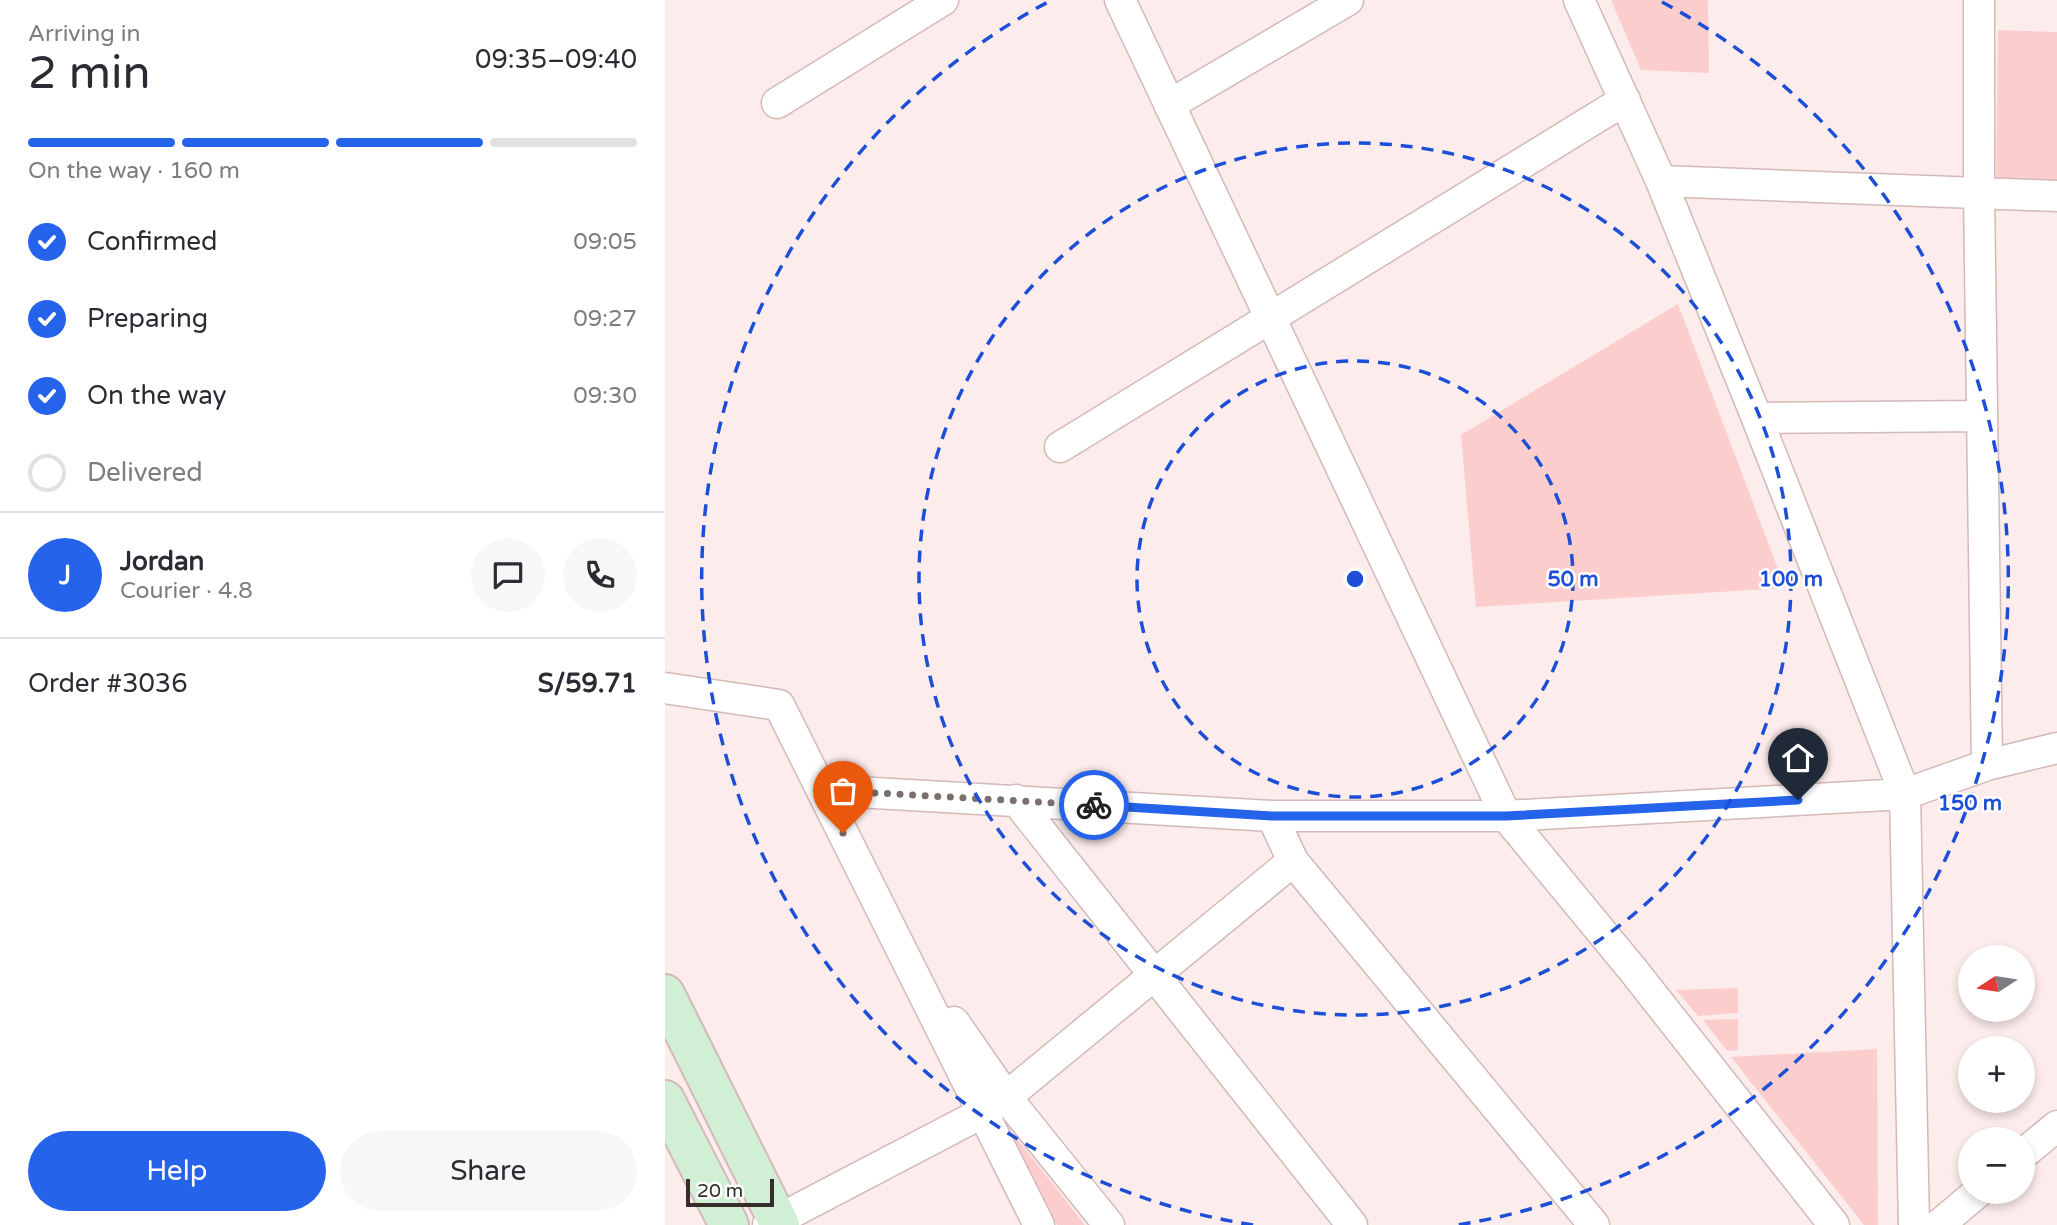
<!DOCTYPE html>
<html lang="en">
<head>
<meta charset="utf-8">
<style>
  :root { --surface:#fff; --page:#f7f7f7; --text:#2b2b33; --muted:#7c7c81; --line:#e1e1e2; --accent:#2563eb }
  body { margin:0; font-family:"Varela Round",sans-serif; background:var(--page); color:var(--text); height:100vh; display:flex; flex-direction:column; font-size:26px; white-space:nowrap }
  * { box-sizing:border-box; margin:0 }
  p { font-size:23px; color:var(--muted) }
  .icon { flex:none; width:38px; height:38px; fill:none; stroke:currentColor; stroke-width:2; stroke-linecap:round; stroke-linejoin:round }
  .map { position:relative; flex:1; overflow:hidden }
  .details { display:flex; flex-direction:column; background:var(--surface); width:665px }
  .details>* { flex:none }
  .needle { width:46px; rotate:258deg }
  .tools { position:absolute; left:1293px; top:945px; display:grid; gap:14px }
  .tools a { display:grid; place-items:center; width:77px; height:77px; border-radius:50%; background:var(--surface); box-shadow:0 4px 10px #0003; font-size:35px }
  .scale { position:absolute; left:21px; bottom:18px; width:88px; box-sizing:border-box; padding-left:7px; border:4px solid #362c2b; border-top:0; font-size:19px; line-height:24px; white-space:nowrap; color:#362c2b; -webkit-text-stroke:5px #fff; paint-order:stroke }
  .pin { position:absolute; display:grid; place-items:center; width:60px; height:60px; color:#fff; margin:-72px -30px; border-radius:50% 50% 50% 0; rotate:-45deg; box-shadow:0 0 7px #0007 }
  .pin .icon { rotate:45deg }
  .courier { position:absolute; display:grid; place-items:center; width:70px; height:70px; margin:-35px; border:5px solid #2563eb; border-radius:50%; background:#fff; color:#222; box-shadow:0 2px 9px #0007 }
  .head em { font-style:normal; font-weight:600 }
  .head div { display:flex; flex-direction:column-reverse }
  .head { display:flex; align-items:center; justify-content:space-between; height:119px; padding:0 28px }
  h1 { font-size:46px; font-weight:600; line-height:52px }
  .bar { display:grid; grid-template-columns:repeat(4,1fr); gap:10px 7px; align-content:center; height:84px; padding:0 28px }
  .bar i { height:9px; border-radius:5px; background:var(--line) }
  .bar .selected { background:var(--accent) }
  .bar p { grid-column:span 4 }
  .line { display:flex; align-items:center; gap:18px; padding:0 28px; border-top:2px solid var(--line) }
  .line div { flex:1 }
  .round { display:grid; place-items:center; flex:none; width:74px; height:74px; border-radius:37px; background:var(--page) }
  ol { padding:0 28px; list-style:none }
  li { display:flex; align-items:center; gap:21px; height:77px }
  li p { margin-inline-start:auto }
  li .icon { padding:7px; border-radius:50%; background:var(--accent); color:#fff; stroke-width:4 }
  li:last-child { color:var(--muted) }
  li i { width:38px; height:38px; border:4px solid var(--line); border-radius:50% }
  .action { display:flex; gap:14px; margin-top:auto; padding:14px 28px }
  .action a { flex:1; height:80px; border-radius:42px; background:var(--accent); color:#fff; font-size:28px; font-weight:600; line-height:80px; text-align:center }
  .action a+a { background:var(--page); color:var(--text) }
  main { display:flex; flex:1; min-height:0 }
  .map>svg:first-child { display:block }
</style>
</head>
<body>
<main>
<section class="details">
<div class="head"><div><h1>2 min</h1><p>Arriving in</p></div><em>09:35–09:40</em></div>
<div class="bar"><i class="selected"></i><i class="selected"></i><i class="selected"></i><i></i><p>On the way · 160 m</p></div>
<ol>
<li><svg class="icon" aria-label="check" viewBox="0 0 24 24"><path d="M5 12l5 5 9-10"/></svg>Confirmed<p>09:05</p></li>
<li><svg class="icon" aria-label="check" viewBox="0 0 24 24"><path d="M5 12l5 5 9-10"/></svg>Preparing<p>09:27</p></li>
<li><svg class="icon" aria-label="check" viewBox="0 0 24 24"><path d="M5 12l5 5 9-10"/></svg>On the way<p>09:30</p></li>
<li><i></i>Delivered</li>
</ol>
<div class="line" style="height:126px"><b class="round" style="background:var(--accent);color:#fff">J</b><div><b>Jordan</b><p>Courier · 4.8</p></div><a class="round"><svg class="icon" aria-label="chat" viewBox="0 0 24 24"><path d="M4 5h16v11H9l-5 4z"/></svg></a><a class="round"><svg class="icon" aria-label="phone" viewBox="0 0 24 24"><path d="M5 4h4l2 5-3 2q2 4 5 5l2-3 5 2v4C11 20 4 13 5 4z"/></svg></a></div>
<div class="line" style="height:91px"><div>Order #3036</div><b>S/59.71</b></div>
<div class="action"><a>Help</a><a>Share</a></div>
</section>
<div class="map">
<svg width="1392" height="1225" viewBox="0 0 1392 1225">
  <rect width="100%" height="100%" fill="#fceceb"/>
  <path fill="#fbcecd" d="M946,0H1043L1044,73L976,70Z
    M1333,30L1392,32V182L1331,180Z
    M1013,304L1120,588L811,607L796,435Z
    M1073,988V1013L1033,1016L1011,990Z
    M1073,1019V1050L1062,1051L1038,1020Z
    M1212,1049L1213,1225H1199L1066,1057Z
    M349,1135L420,1225H392L347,1136Z"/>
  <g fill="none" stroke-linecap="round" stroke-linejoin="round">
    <g stroke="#d3b9b8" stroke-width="33">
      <path id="street" d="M455,0L841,816L968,970L1169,1225
        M914,0L996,181L1087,406L1240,794L1249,1225
        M1314,0V193L1322,765
        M112,103L278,0
        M504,105L683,0
        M996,181L1392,196
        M1092,418L1317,416
        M395,447L960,100
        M0,688L114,705L374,1225
        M157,790L607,816H841L1240,794L1322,765L1392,748
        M351,800L687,1225
        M607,816L628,861L929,1225
        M289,1022L341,1097L444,1225
        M1358,1154L1392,1126
        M103,1225L317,1113L341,1097L628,861
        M1274,1225L1313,1192"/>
    </g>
    <g stroke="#d3b9b8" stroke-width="42">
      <path id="secondary" d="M0,994L115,1225
        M0,1100L64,1225"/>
    </g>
    <use href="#street" stroke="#fff" stroke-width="30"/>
    <use href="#secondary" stroke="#d1efd4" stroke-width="38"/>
  </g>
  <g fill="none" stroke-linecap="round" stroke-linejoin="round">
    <path stroke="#7b6f6e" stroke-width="7" stroke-dasharray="0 12.6" d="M178,833L157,790L429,805"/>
    <path stroke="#2563eb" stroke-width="9" d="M429,805L607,816H841L1133,800"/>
  </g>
  <g fill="none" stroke="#1d4ed8" stroke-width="3.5" stroke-dasharray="12 9">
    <circle cx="690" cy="579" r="218"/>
    <circle cx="690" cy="579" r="436"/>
    <path d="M588 1225A654 654 0 0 1 383 2M997 2A654 654 0 0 1 792 1225"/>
  </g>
  <circle cx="690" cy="579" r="10" fill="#1d4ed8" stroke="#fff" stroke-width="3.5"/>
  <g font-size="21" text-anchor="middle" font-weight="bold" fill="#1d4ed8" stroke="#fff" stroke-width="5" stroke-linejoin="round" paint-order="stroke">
    <text x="908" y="586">50 m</text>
    <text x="1126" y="586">100 m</text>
    <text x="1305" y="810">150 m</text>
  </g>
</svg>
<div class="tools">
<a><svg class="needle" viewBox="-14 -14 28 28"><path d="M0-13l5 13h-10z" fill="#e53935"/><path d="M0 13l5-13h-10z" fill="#7c7c81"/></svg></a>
<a>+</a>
<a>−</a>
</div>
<div class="scale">20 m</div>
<div class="pin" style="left:178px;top:833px;background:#ea580c"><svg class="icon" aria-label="bag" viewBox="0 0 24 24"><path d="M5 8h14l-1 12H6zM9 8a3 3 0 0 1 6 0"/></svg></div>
<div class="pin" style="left:1133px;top:800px;background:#1f2937"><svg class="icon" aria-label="home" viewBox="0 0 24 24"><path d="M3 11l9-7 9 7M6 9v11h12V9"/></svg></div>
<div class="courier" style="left:429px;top:805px"><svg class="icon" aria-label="bike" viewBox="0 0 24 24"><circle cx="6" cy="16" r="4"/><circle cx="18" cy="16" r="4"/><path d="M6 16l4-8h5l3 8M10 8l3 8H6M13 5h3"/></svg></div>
</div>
</main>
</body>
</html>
